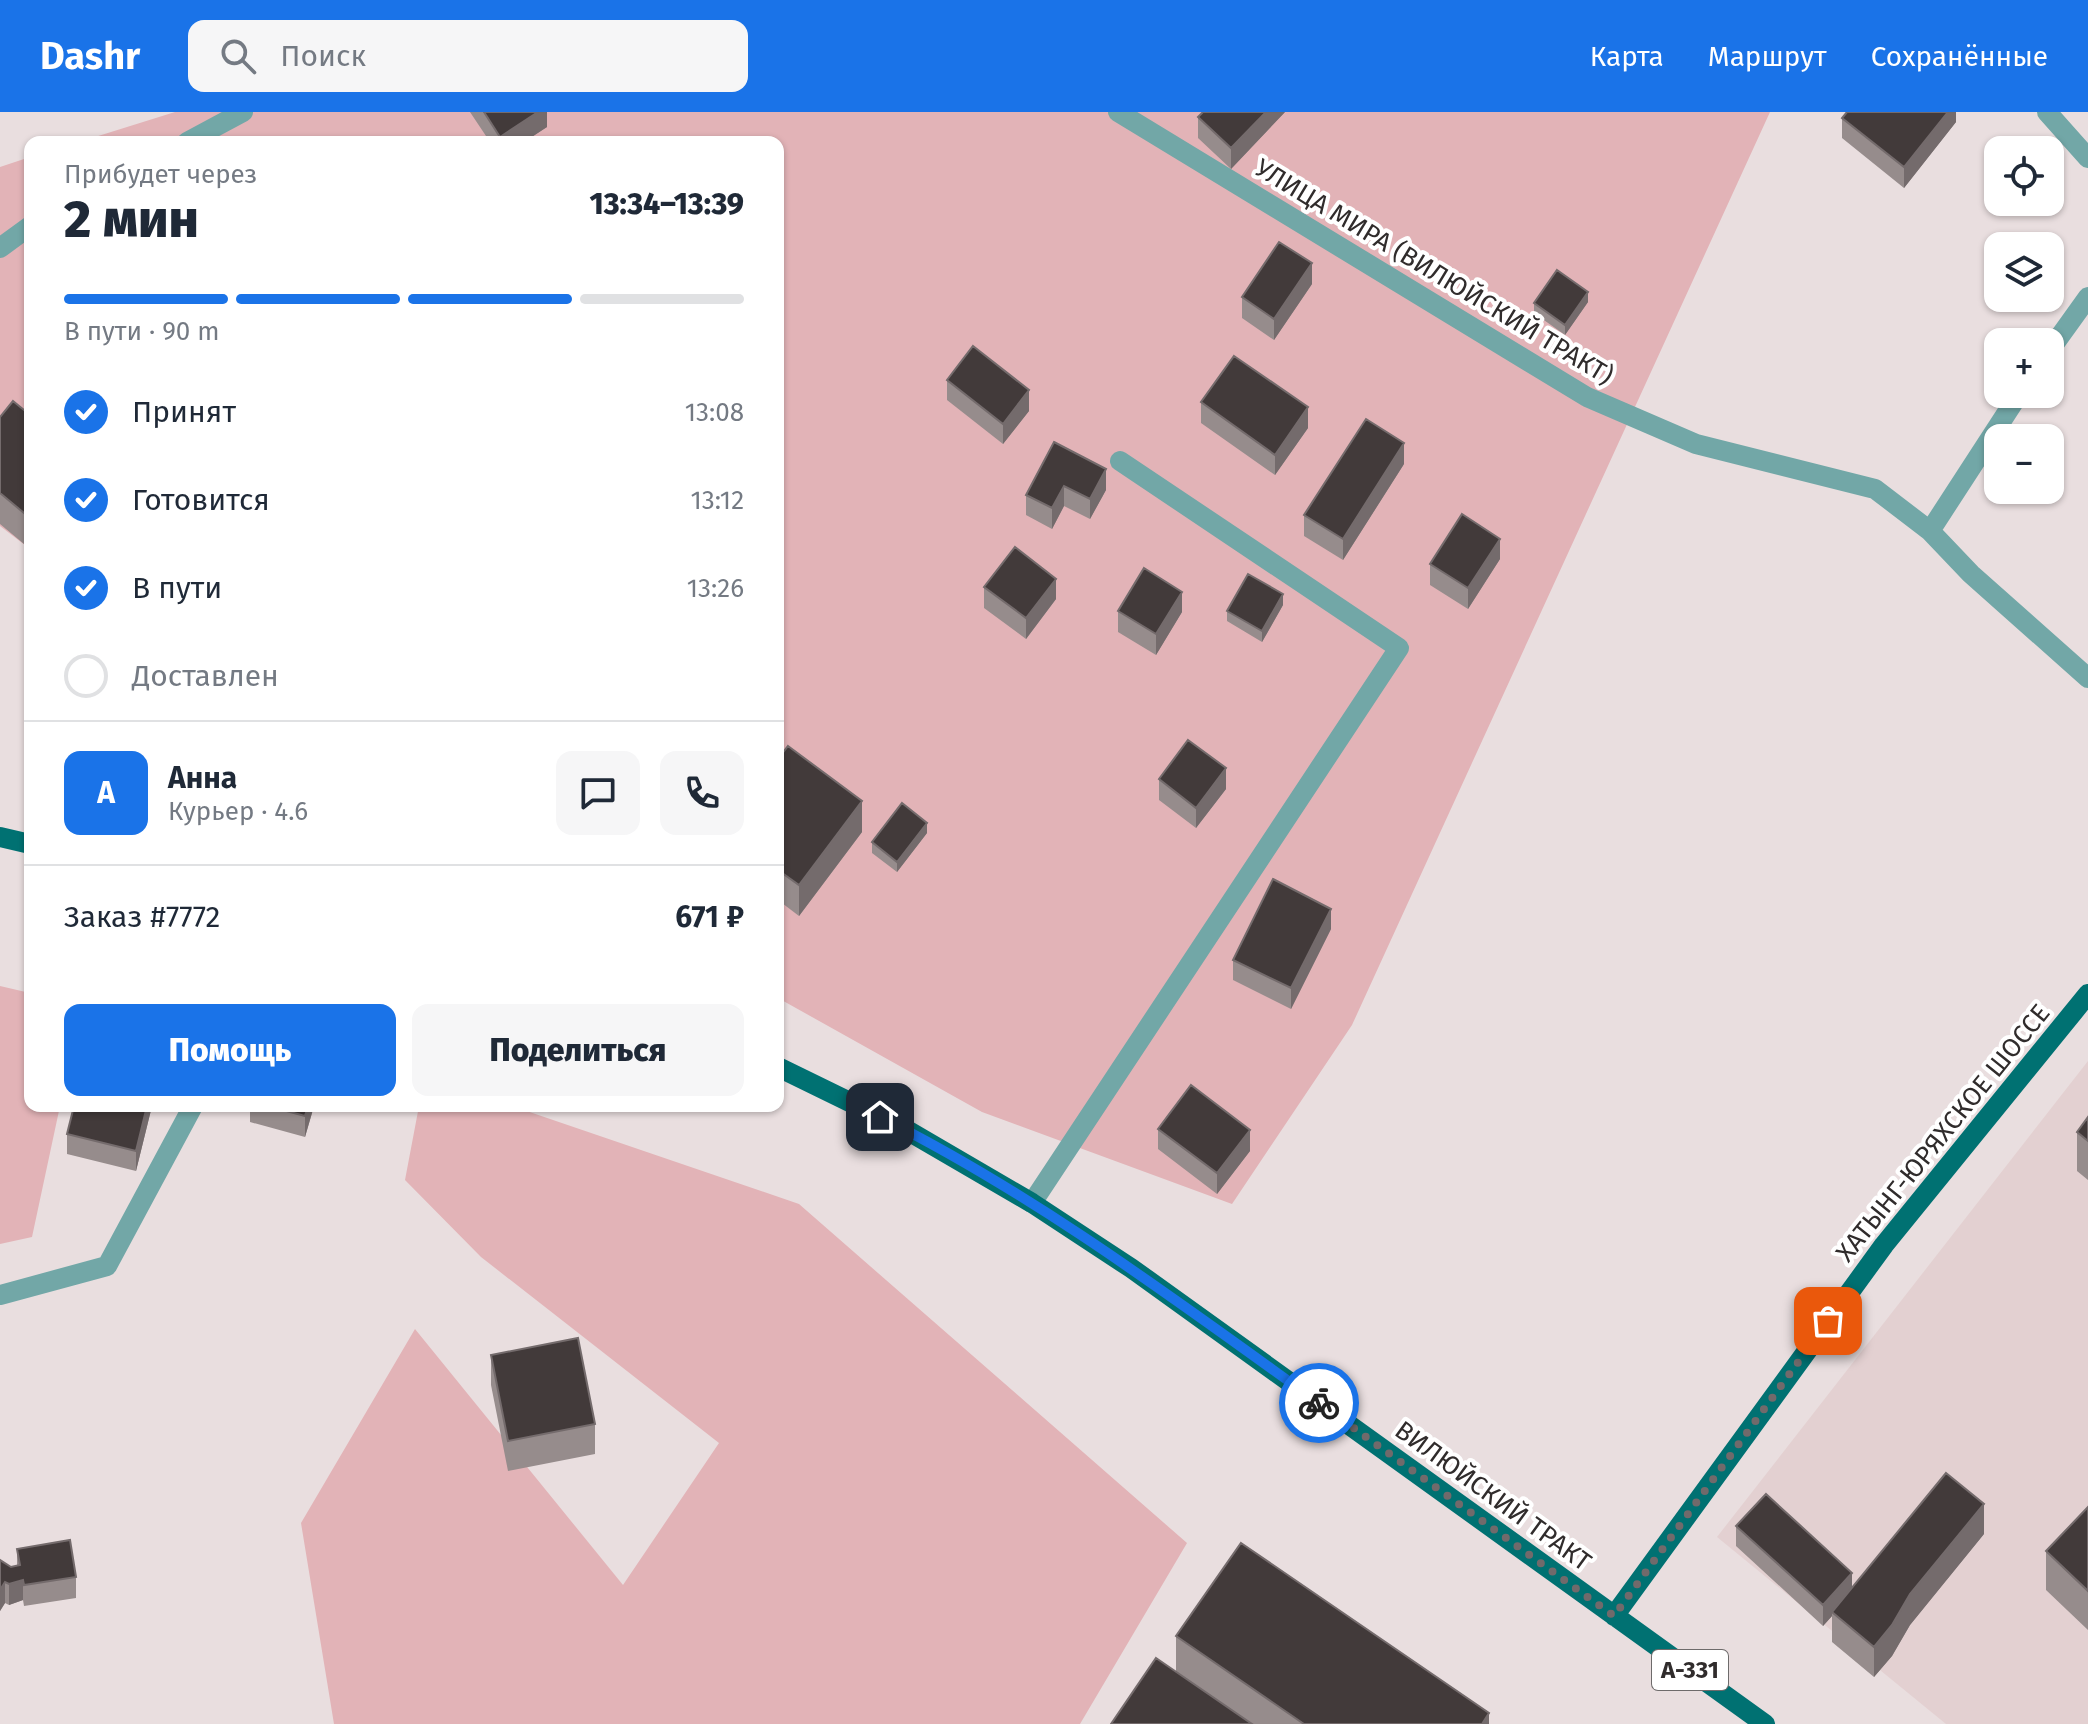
<!DOCTYPE html>
<html lang="ru">
<head>
<meta charset="utf-8">
<style>
  :root { --surface:#fff; --page:#f6f6f7; --text:#1f2937; --muted:#747a83; --line:#e0e1e3; --accent:#1a73e8 }
  body { margin:0; font-family:"Fira Sans",sans-serif; background:var(--page); color:var(--text); height:100vh; display:flex; flex-direction:column; font-size:30px; white-space:nowrap }
  * { box-sizing:border-box; margin:0 }
  p { font-size:26px; color:var(--muted) }
  .icon { flex:none; width:44px; height:44px; fill:none; stroke:currentColor; stroke-width:2; stroke-linecap:round; stroke-linejoin:round }
  .map { position:relative; flex:1; overflow:hidden }
  .panel { position:absolute; left:24px; top:24px; width:760px; height:976px; display:flex; flex-direction:column; background:var(--surface); border-radius:16px; box-shadow:0 2px 6px #0004 }
  .panel>* { flex:none }
  .buttons { position:absolute; left:1984px; top:24px; display:grid; gap:16px }
  .buttons a { display:grid; place-items:center; width:80px; height:80px; border-radius:16px; background:var(--surface); box-shadow:0 2px 6px #0004; font-size:40px }
  .pin { position:absolute; display:grid; place-items:center; width:68px; height:68px; color:#fff; margin:-34px; border-radius:16px; box-shadow:0 4px 12px #0006 }
  .courier { position:absolute; display:grid; place-items:center; width:80px; height:80px; margin:-40px; border:6px solid #1a73e8; border-radius:50%; background:#fff; color:#222; box-shadow:0 2px 10px #0007 }
  .head em { font-style:normal; font-weight:800 }
  .head div { display:flex; flex-direction:column-reverse }
  .head { display:flex; align-items:center; justify-content:space-between; height:136px; padding:0 40px }
  h1 { font-size:52px; font-weight:800; line-height:60px }
  .bar { display:grid; grid-template-columns:repeat(4,1fr); gap:12px 8px; align-content:center; height:96px; padding:0 40px }
  .bar i { height:10px; border-radius:6px; background:var(--line) }
  .bar .current { background:var(--accent) }
  .bar p { grid-column:span 4 }
  .line { display:flex; align-items:center; gap:20px; padding:0 40px; border-top:2px solid var(--line) }
  .line div { flex:1 }
  .round { display:grid; place-items:center; flex:none; width:84px; height:84px; border-radius:16px; background:var(--page) }
  ol { padding:0 40px; list-style:none }
  li { display:flex; align-items:center; gap:24px; height:88px }
  li p { margin-inline-start:auto }
  li .icon { padding:8px; border-radius:50%; background:var(--accent); color:#fff; stroke-width:4 }
  li:last-child { color:var(--muted) }
  li i { width:44px; height:44px; border:4px solid var(--line); border-radius:50% }
  .cta { display:flex; gap:16px; margin-top:auto; padding:16px 40px }
  .cta a { flex:1; height:92px; border-radius:16px; background:var(--accent); color:#fff; font-size:32px; font-weight:800; line-height:92px; text-align:center }
  .cta a+a { background:var(--page); color:var(--text) }
  header { display:flex; align-items:center; gap:48px; box-sizing:border-box; height:112px; padding:0 40px; background:var(--accent); color:#fff }
  header strong { font-size:38px }
  nav { display:flex; gap:44px; margin-inline-start:auto; font-size:28px }
  .search { width:560px; height:72px; background:var(--page); display:flex; align-items:center; gap:20px; box-sizing:border-box; padding:0 28px; border-radius:16px; color:var(--muted); font-size:30px }
  .map>svg:first-child { display:block }
</style>
</head>
<body>
<header>
<strong>Dashr</strong>
<div class="search"><svg class="icon" aria-label="search" viewBox="0 0 24 24"><circle cx="10" cy="10" r="6"/><path d="M15 15l6 6"/></svg>Поиск</div>
<nav><a>Карта</a><a>Маршрут</a><a>Сохранённые</a></nav>
</header>
<div class="map">
<svg width="2088" height="1612" viewBox="0 0 2088 1612">
  <rect width="100%" height="100%" fill="#e9dedf"/>
  <path fill="#e3d0d1" d="M2088,949V1612H1946L1717,1425Z"/>
  <path fill="#e2b3b7" d="M175,0H1770L1352,913L1232,1092L982,1000L778,886V30H79Z
    M30,45V437L0,414V55Z
    M0,874L30,881V994H60L32,1125L0,1132Z
    M419,994H512L799,1092L1187,1431L1080,1612H334L301,1411L415,1217L623,1473L719,1331L481,1145L405,1068Z"/>
  <g fill="none" stroke-linecap="round" stroke-linejoin="round">
    <path stroke="#72a7a7" stroke-width="20" d="M1118,0L1587,285L1696,332L1875,377L1930,419L1971,462L2088,566
      M2047,0L2088,46
      M187,30L243,0
      M0,136L30,114
      M2050,238L2088,185
      M1930,419L2019,282
      M1032,1091L1399,536L1120,349
      M0,1183L107,1154L193,994"/>
    <path stroke="#007172" stroke-width="20" d="M0,725L30,732
      M778,955L905,1017L1032,1091L1131,1156L1765,1612
      M1614,1504L1884,1133L2088,882"/>
  </g>
  <path fill="#968c8c" d="M470,0H547V15L524,30H490Z
    M1285,0L1231,57L1198,26V5Z
    M1956,0V10L1904,76L1842,26V6Z
    M1312,172L1274,228L1242,206V185Z
    M1588,190L1565,223L1534,201V191Z
    M947,268L1029,299L1003,332L947,288Z
    M1201,290L1308,316L1275,363L1201,311Z
    M30,303V437L0,412V305Z
    M1404,352L1343,448L1304,424V403Z
    M1106,357V378L1090,407L1064,394L1052,417L1026,403V383Z
    M1500,447L1468,497L1430,473V452Z
    M984,475L1056,487L1026,527L984,496Z
    M1283,493L1262,530L1227,509V499Z
    M1118,499L1182,500L1156,543L1118,520Z
    M778,647L862,720L799,804L778,788Z
    M1159,667L1226,677L1196,716L1159,688Z
    M927,721L897,760L872,741V730Z
    M1331,817L1291,897L1233,868V848Z
    M152,994L136,1059L67,1042V1022Z
    M250,994H314L305,1025L250,1010Z
    M2088,1005V1068L2077,1059V1020Z
    M1158,1017L1250,1039L1217,1082L1158,1037Z
    M491,1243L595,1312V1342L508,1359L491,1273Z
    M2088,1395V1518L2046,1478V1439Z
    M1736,1414L1852,1475L1984,1422L1910,1513L1892,1544L1874,1565L1832,1530V1504L1823,1514L1736,1434Z
    M17,1437L76,1465V1486L24,1494L23,1488L9,1493L5,1491L0,1499V1448L11,1455L17,1454Z
    M1176,1524L1489,1612H1111L1176,1560Z"/>
  <path fill="#746b6c" d="M538,0H547V15L524,30H500V25Z
    M1266,0H1285L1231,57V36Z
    M1948,0H1956V10L1904,76V55Z
    M1312,151V172L1274,228V207Z
    M1588,180V190L1565,223V213Z
    M1029,278V299L1003,332V312Z
    M1308,295V316L1275,363V343Z
    M1404,331V352L1343,448V427Z
    M1106,357V378L1090,407V387Z
    M1064,374V394L1052,417V396Z
    M1500,427V447L1468,497V476Z
    M1056,467V487L1026,527V506Z
    M1182,480V500L1156,543V522Z
    M1283,482V493L1262,530V519Z
    M1226,656V677L1196,716V696Z
    M862,689V720L799,804V773Z
    M927,711V721L897,760V750Z
    M1331,797V817L1291,897V876Z
    M147,994H152L136,1059V1039Z
    M308,994H314L305,1025V1004Z
    M1250,1018V1039L1217,1082V1061Z
    M1984,1392V1422L1910,1513L1892,1544L1874,1565V1535L1910,1482Z
    M1852,1461V1482L1832,1500V1504L1823,1514V1493Z
    M23,1468V1488L9,1493V1472Z
    M5,1470V1491L0,1499V1478Z
    M1489,1601V1612H1482Z"/>
  <path fill="#423a3a" stroke="#746b6c" stroke-width="2" d="M484,0H538L500,25Z
    M1203,0H1266L1231,36L1198,5Z
    M1847,0H1948L1904,55L1842,6Z
    M1279,130L1312,151L1274,207L1242,185Z
    M1557,158L1588,180L1565,213L1534,191Z
    M973,234L1029,278L1003,312L947,268Z
    M1234,244L1308,295L1275,343L1201,290Z
    M13,289L30,303V406L0,381V305Z
    M1366,307L1404,331L1343,427L1304,403Z
    M1054,330L1106,357L1090,387L1064,374L1052,396L1026,383Z
    M1462,402L1500,427L1468,476L1430,452Z
    M1015,435L1056,467L1026,506L984,475Z
    M1144,456L1182,480L1156,522L1118,499Z
    M1248,462L1283,482L1262,519L1227,499Z
    M1188,628L1226,656L1196,696L1159,667Z
    M788,634L862,689L799,773L778,758V647Z
    M902,691L927,711L897,750L872,730Z
    M1273,767L1331,797L1291,876L1233,848Z
    M1191,973L1250,1018L1217,1061L1158,1017Z
    M74,994H147L136,1039L67,1022Z
    M268,994H308L305,1004Z
    M2088,1005V1029L2077,1020Z
    M578,1226L595,1312L508,1329L491,1243Z
    M1946,1361L1984,1392L1910,1482L1892,1513L1874,1535L1832,1500Z
    M1766,1382L1852,1461L1823,1493L1736,1414Z
    M2088,1395V1479L2046,1439Z
    M70,1428L76,1465L24,1473L23,1468L9,1472L5,1470L0,1478V1448L11,1455L20,1453L17,1437Z
    M1241,1431L1489,1601L1482,1612H1304L1176,1524Z
    M1156,1546L1252,1612H1111Z"/>
  <g fill="none" stroke-linecap="round" stroke-linejoin="round">
    <path stroke="#716a6b" stroke-width="8" stroke-dasharray="0 14.4" d="M1319,1291L1614,1504L1828,1209"/>
    <path stroke="#1a73e8" stroke-width="10" d="M880,1005C1036,1083 1177,1189 1319,1291"/>
  </g>
  <g text-anchor="middle" dominant-baseline="central" stroke-width="8" stroke-linejoin="round" paint-order="stroke">
    <rect fill="#fff" stroke="#6e6b6b" stroke-width="2" x="1652" y="1538" width="76" height="40" rx="6"/>
    <g font-size="24" font-weight="bold" fill="#302c2c">
      <text x="1690" y="1558">А-331</text>
    </g>
    <g font-size="26" fill="#302c2c" stroke="#fff">
      <text transform="translate(1434 160) rotate(31)">УЛИЦА МИРА (ВИЛЮЙСКИЙ ТРАКТ)</text>
      <text transform="translate(1943 1021) rotate(-51)">ХАТЫНГ-ЮРЯХСКОЕ ШОССЕ</text>
      <text transform="translate(1493 1384) rotate(36)">ВИЛЮЙСКИЙ ТРАКТ</text>
    </g>
  </g>
</svg>
<div class="buttons">
<a><svg class="icon" aria-label="locate" viewBox="0 0 24 24"><circle cx="12" cy="12" r="6"/><path d="M12 2v4M12 18v4M2 12h4M18 12h4"/></svg></a>
<a><svg class="icon" aria-label="layers" viewBox="0 0 24 24"><path d="M12 4l9 5-9 5-9-5zM3 14l9 5 9-5"/></svg></a>
<a>+</a>
<a>−</a>
</div>
<div class="pin" style="left:1828px;top:1209px;background:#ea580c"><svg class="icon" aria-label="bag" viewBox="0 0 24 24"><path d="M5 8h14l-1 12H6zM9 8a3 3 0 0 1 6 0"/></svg></div>
<div class="pin" style="left:880px;top:1005px;background:#1f2937"><svg class="icon" aria-label="home" viewBox="0 0 24 24"><path d="M3 11l9-7 9 7M6 9v11h12V9"/></svg></div>
<div class="courier" style="left:1319px;top:1291px"><svg class="icon" aria-label="bike" viewBox="0 0 24 24"><circle cx="6" cy="16" r="4"/><circle cx="18" cy="16" r="4"/><path d="M6 16l4-8h5l3 8M10 8l3 8H6M13 5h3"/></svg></div>
<section class="panel">
<div class="head"><div><h1>2 мин</h1><p>Прибудет через</p></div><em>13:34–13:39</em></div>
<div class="bar"><i class="current"></i><i class="current"></i><i class="current"></i><i></i><p>В пути · 90 m</p></div>
<ol>
<li><svg class="icon" aria-label="check" viewBox="0 0 24 24"><path d="M5 12l5 5 9-10"/></svg>Принят<p>13:08</p></li>
<li><svg class="icon" aria-label="check" viewBox="0 0 24 24"><path d="M5 12l5 5 9-10"/></svg>Готовится<p>13:12</p></li>
<li><svg class="icon" aria-label="check" viewBox="0 0 24 24"><path d="M5 12l5 5 9-10"/></svg>В пути<p>13:26</p></li>
<li><i></i>Доставлен</li>
</ol>
<div class="line" style="height:144px"><b class="round" style="background:var(--accent);color:#fff">А</b><div><b>Анна</b><p>Курьер · 4.6</p></div><a class="round"><svg class="icon" aria-label="chat" viewBox="0 0 24 24"><path d="M4 5h16v11H9l-5 4z"/></svg></a><a class="round"><svg class="icon" aria-label="phone" viewBox="0 0 24 24"><path d="M5 4h4l2 5-3 2q2 4 5 5l2-3 5 2v4C11 20 4 13 5 4z"/></svg></a></div>
<div class="line" style="height:104px"><div>Заказ #7772</div><b>671 ₽</b></div>
<div class="cta"><a>Помощь</a><a>Поделиться</a></div>
</section>
</div>
</body>
</html>
